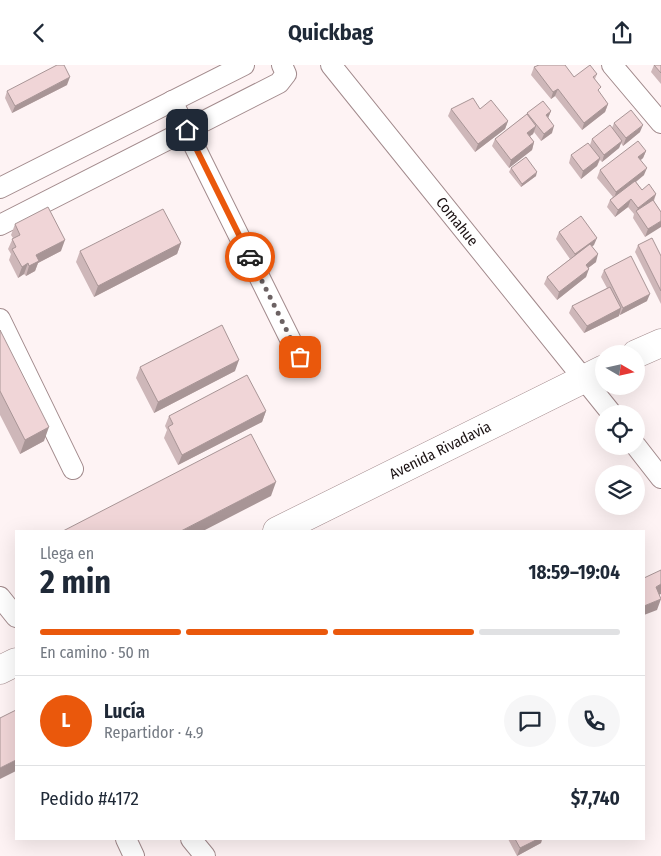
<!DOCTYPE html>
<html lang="es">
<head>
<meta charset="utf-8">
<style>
  :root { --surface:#fff; --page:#f6f6f7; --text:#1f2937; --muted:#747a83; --line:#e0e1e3; --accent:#ea580c }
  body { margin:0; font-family:"Fira Sans Condensed",sans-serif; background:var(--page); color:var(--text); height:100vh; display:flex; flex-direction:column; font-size:19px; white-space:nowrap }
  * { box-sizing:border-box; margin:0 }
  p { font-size:16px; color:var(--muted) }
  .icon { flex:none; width:28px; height:28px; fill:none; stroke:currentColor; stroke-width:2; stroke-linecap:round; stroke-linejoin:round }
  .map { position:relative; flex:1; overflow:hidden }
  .side { position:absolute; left:15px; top:465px; width:630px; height:310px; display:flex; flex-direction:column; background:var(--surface); border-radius:0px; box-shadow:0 5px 20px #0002 }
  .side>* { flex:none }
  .needle { width:32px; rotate:99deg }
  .fabs { position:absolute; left:595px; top:280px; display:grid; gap:10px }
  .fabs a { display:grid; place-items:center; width:50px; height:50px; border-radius:50%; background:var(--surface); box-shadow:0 5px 20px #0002; font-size:25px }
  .pin { position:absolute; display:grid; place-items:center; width:42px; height:42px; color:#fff; margin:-21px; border-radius:10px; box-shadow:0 2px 8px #0006 }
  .courier { position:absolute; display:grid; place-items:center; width:50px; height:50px; margin:-25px; border:4px solid #ea580c; border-radius:50%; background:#fff; color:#222; box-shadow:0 1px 6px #0007 }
  .headline em { font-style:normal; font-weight:700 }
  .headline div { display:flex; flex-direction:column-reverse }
  .headline { display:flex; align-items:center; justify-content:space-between; height:85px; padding:0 25px }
  h1 { font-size:32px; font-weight:700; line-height:38px }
  .bar { display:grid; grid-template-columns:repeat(4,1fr); gap:8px 5px; align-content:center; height:60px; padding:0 25px }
  .bar i { height:6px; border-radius:4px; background:var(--line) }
  .bar .active { background:var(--accent) }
  .bar p { grid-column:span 4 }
  .line { display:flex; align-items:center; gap:12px; padding:0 25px; border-top:1px solid var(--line) }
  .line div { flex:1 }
  .round { display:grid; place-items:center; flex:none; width:52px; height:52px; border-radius:26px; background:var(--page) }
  header { display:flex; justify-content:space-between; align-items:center; height:65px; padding:0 25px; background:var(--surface); font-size:22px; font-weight:700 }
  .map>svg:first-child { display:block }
</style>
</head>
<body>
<header><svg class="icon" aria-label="back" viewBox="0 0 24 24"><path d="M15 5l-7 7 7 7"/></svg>Quickbag<svg class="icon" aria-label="share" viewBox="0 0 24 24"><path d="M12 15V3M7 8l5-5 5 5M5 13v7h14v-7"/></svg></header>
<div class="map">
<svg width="661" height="791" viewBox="0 0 661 791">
  <rect width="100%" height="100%" fill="#fef3f4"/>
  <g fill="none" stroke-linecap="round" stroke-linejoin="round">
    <g stroke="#a28a8c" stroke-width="22">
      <g id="street">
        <path id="s1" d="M331,0L612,349"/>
        <path d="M612,0L661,58"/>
        <path d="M172,36L299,292"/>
        <path d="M0,123L244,0"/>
        <path d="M0,160L279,18L286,9L282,0"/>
        <path d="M0,254L73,404"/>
        <path d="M636,381L661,413"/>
        <path d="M0,532L16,552"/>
        <path d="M126,774L134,791"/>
        <path d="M191,774L205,791"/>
      </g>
    </g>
    <g stroke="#a28a8c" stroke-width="29">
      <g id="secondary">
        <path d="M636,289L661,278"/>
        <path id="s2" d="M277,466L604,304"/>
        <path d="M0,605L16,597"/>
      </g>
    </g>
    <use href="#street" stroke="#fff" stroke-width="20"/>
    <use href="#secondary" stroke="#fff" stroke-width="28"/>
  </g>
  <path fill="#ceb7b9" d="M654,0H661V19L651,7Z
    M534,2L574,12L597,9L595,14L599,28L608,39L605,47L582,65L555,31L551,34L531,10Z
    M67,20L12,48L5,33L7,26Z
    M451,44H480L508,56L505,64L475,87L448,51Z
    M551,46L548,53L552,68L541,76L534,67L533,69L530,71L534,77L532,85L509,103L492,81L495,74L527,49V48Z
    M614,58L640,67L623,81L621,78L619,83L602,97L600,95L597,101L581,114L569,98L571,90L590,80L592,74L612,63Z
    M646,86L643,93L641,95L644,110L636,117L642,125L656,129L654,136L661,147L645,172L633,153L634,149L628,142L615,152L607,142L610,135L613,132L597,113L600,105Z
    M511,103L536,111L521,122L509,107Z
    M15,159L61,186L38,198L35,206L26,211L24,209L18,213L9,195L11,189L8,184L13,173L11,170Z
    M559,167L594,180L592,181L596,197L588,203L586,212L557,235L544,219L547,212L570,194L556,174Z
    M181,178L177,189L94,232L76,197L80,186Z
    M638,180L661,191V239L635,187Z
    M604,205L647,236L620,250L619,249V251L584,268L569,248L572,241L607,223L601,212Z
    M0,265L44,376L20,389L0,350Z
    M140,302L235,306L154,348L136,313Z
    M266,346L262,357L178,400L164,373L167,365L165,361L169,351Z
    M508,774H542L541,778L517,791Z"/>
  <path fill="#a89596" d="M70,12L67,20L12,48L15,41Z
    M558,24L555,31L551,34L553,27Z
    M608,39L605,47L582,65L584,58Z
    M551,46L548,53L546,50Z
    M508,56L505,64L475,87L478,79Z
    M643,60L640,67L623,81L626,73Z
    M536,61L533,69L524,75L527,68Z
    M554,61L552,68L541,76L544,69Z
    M622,76L619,83L602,97L604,90Z
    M534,77L532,85L509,103L511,95Z
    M646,86L643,93L635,99L638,92Z
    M600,93L597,101L581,114L583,106Z
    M647,103L644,110L614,134L616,127Z
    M537,107L536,111L521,122L522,119Z
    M656,129L653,136L636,147L638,143Z
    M631,134L628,142L615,152L618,145Z
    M661,156V162L645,172L648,164Z
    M597,173L594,180L572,196L575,189Z
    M65,175L61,186L38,198L35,206L26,211L29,201L36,190Z
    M181,178L177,189L94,232L98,221Z
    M598,189L596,197L583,207L586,200Z
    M28,198L24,209L18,213L22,202Z
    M589,204L586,212L557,235L559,227Z
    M650,229L647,236L620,250L623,243Z
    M621,243L619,251L584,268L587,261Z
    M239,295L235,306L154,348L158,337Z
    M266,346L262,357L178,400L182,390Z
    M49,362L44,376L20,389L25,375Z
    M276,417L271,431L203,466H181Z
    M661,519V529L652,533L656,522Z
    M661,534L657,545L644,550V541Z
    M16,695V706L0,714V703Z
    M538,774H542L541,778L517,791L520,783Z"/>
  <path fill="#f0d5d7" stroke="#a89596" d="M57,0H64L70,12L15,41L7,26Z
    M539,0H565L574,12L590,0L597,9L593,12L601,22L598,25L608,39L584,58L558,24L553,27L534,2Z
    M654,0H661V8Z
    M473,33L480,44L491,35L508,56L478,79L451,44Z
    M543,36L551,46L546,50L554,61L544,69L527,48Z
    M631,45L643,60L626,73L614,58Z
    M527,49L536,61L527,68L534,77L511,95L495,74Z
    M610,60L622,76L604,90L592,74Z
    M638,76L646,86L638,92L647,103L616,127L600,105Z
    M588,78L600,93L583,106L571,90Z
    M526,92L537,107L522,119L511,103Z
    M635,116L642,125L649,119L656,129L638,143L631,134L618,145L610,135Z
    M653,135L661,147V156L648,164L636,146Z
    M48,142L65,175L36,190L39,196L29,201L28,198L22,202L12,184L16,182L12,174L20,170L15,159Z
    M163,144L181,178L98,221L80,186Z
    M581,151L597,173L575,189L559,167Z
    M652,173L661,191V226L638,180Z
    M590,179L598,189L586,200L589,204L559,227L547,212Z
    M631,191L650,229L623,243L604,205Z
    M610,222L621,243L587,261L572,241Z
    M222,260L239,295L158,337L140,302Z
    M0,265L49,362L25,375L0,326Z
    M247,310L266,346L182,390L168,362L173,359L169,351Z
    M251,369L276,417L181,466H63Z
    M661,505V519L656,522L661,534L644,541V513Z
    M16,645V695L0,703V653Z
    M515,774H538L520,783Z"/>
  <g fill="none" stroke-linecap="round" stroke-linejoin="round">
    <path stroke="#6c6263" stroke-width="5" stroke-dasharray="0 9" d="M250,192L300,292"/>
    <path stroke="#ea580c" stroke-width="6" d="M187,65L250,192"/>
  </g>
  <g text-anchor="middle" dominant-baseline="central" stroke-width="4" stroke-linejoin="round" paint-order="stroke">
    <g font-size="15" fill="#1d1415" stroke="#fff">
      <text stroke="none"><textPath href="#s1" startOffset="201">Comahue</textPath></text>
      <text stroke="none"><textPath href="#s2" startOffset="182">Avenida Rivadavia</textPath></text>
    </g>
  </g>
</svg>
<div class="fabs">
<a><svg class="needle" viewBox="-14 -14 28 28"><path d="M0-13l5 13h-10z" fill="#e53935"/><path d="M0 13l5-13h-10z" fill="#747a83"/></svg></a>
<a><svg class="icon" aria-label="locate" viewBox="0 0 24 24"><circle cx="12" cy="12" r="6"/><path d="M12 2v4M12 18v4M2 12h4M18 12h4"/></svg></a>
<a><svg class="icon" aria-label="layers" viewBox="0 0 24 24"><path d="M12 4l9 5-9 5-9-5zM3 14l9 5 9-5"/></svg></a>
</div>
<div class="pin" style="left:300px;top:292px;background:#ea580c"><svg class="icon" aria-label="bag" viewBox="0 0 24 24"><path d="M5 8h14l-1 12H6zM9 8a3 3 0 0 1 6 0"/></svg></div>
<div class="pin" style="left:187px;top:65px;background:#1f2937"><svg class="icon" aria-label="home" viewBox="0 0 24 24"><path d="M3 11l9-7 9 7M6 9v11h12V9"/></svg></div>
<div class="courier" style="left:250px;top:192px"><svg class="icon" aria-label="car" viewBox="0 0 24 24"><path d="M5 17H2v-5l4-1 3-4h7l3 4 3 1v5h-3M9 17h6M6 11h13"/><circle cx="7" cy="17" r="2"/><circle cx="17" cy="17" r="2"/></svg></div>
<section class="side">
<div class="headline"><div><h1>2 min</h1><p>Llega en</p></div><em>18:59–19:04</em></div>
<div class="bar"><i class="active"></i><i class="active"></i><i class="active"></i><i></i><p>En camino · 50 m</p></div>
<div class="line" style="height:90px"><b class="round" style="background:var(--accent);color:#fff">L</b><div><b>Lucía</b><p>Repartidor · 4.9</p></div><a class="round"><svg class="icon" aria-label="chat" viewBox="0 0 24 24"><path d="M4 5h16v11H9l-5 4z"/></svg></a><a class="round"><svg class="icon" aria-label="phone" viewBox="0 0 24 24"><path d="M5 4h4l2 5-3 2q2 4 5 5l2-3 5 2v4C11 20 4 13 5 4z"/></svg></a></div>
<div class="line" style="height:65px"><div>Pedido #4172</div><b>$7,740</b></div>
</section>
</div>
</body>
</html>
